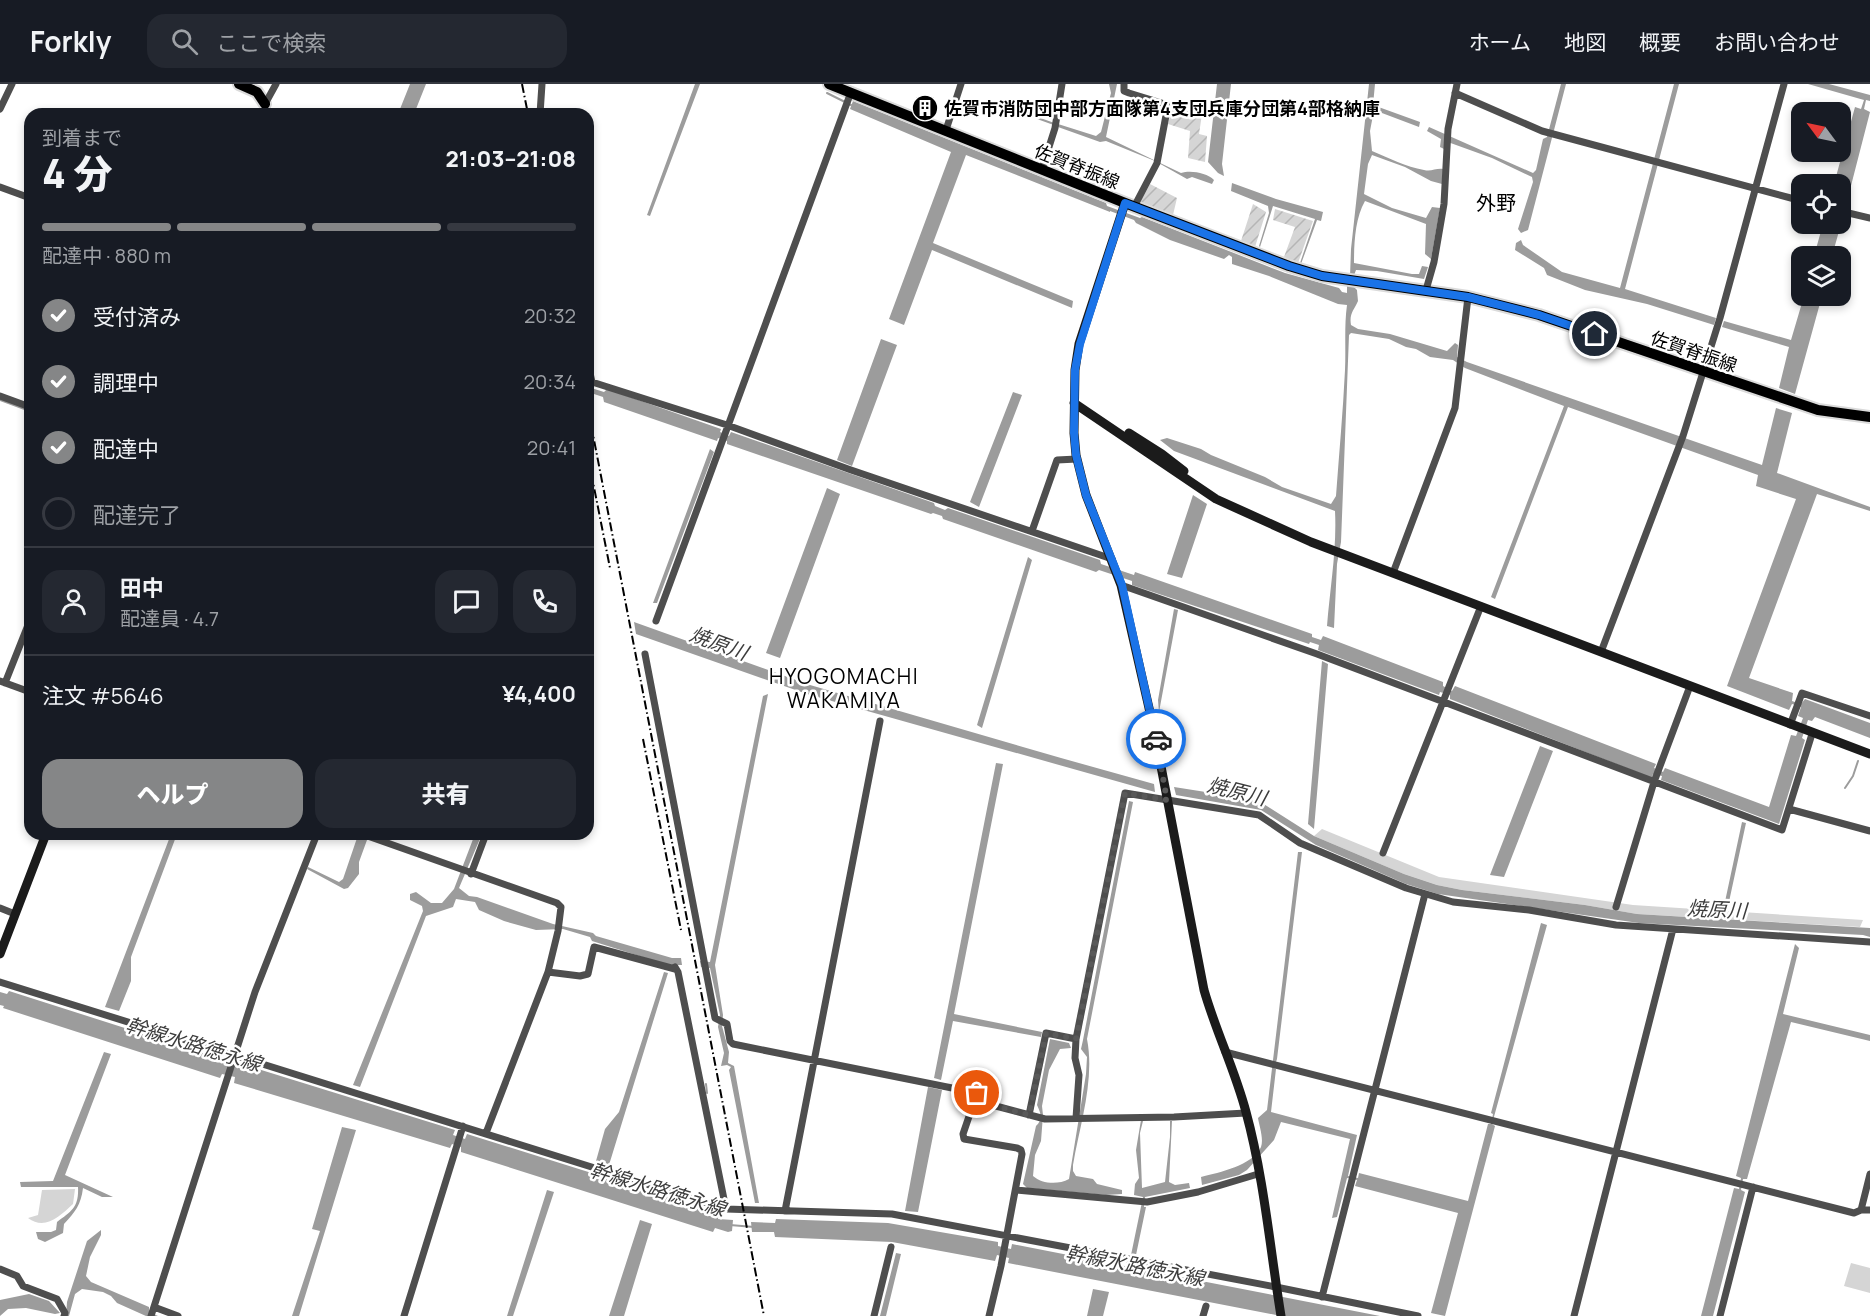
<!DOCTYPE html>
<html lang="ja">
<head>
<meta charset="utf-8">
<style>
  :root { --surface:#171b24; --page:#242831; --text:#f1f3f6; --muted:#9ea1a6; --line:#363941; --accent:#858687 }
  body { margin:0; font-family:Manrope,"Noto Sans JP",sans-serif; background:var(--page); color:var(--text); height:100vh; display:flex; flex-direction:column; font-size:22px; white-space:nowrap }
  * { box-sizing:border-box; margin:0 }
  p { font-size:20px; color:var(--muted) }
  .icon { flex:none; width:33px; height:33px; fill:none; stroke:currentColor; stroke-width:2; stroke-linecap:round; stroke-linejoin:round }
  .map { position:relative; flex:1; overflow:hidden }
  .side { position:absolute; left:24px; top:24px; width:570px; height:732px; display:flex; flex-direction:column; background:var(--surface); border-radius:18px; box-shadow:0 3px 9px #0003 }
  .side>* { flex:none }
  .needle { width:39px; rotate:303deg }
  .tools { position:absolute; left:1791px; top:18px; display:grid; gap:12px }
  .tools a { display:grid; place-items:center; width:60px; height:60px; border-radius:12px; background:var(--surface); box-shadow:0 3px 9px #0003; font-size:30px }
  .pin { position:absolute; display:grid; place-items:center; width:51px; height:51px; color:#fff; margin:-26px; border:3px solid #fff; border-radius:50%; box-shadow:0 2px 6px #0007 }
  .courier { position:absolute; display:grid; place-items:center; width:60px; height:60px; margin:-30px; border:4px solid #1a73e8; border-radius:50%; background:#fff; color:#222; box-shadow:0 2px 8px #0007 }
  .head em { font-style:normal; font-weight:800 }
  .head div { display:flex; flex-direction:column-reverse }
  .head { display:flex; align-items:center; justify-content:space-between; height:102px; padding:0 18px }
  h1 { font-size:39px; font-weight:800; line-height:45px }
  .bar { display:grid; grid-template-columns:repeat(4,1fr); gap:9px 6px; align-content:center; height:72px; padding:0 18px }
  .bar i { height:8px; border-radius:4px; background:var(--line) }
  .bar .on { background:var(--accent) }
  .bar p { grid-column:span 4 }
  .line { display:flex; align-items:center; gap:15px; padding:0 18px; border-top:2px solid var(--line) }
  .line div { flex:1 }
  .round { display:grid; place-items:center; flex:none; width:63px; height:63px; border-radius:18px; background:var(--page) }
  ol { padding:0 18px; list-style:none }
  li { display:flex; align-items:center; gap:18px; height:66px }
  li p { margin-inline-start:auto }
  li .icon { padding:6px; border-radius:50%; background:var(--accent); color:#fff; stroke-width:4 }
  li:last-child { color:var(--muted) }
  li i { width:33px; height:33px; border:3px solid var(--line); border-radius:50% }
  .action { display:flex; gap:12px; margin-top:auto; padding:12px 18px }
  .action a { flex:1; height:69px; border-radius:18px; background:var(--accent); color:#fff; font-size:24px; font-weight:800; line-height:69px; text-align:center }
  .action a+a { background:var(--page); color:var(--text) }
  header { display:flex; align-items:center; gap:36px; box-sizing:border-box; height:84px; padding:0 30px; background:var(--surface); border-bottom:2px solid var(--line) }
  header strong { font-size:28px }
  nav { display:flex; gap:33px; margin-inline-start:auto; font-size:21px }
  .search { width:420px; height:54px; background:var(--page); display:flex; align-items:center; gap:15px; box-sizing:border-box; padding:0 21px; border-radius:18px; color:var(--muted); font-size:22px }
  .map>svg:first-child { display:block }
</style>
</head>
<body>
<header>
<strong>Forkly</strong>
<div class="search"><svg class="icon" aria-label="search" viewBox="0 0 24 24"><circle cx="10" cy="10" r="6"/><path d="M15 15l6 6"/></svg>ここで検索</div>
<nav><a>ホーム</a><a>地図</a><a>概要</a><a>お問い合わせ</a></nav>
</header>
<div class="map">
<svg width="1870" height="1232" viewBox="0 0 1870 1232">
  <defs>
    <pattern id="garden-furrows" width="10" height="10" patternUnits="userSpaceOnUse" patternTransform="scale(1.5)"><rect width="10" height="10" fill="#d5d5d5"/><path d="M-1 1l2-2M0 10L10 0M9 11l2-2" fill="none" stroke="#b5b5b5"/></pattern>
  </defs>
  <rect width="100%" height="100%" fill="#fff"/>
  <path fill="#d5d5d5" d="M1322,745L1439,793L1633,821L1863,836L1860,843L1637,830L1585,821L1462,806L1437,801L1404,790L1314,752Z
    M75,1105L73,1120C60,1132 45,1147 28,1134L38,1131L42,1106Z
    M1851,1179L1870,1184V1209L1844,1202Z"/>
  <path fill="url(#garden-furrows)" d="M1172,24L1202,30L1199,50L1207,52L1205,78L1188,74L1190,47L1168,40Z
    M1150,100L1177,114L1173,131L1140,118Z
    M1253,120L1266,128L1255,163L1241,157Z
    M1275,125L1313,137L1298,179L1284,173L1295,143L1273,136Z"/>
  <path fill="#9c9c9c" d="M410,0H426L414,30H398Z
    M695,0H700L650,132L647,131Z
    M1109,0H1117L1106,53L1181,89C1191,86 1207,89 1214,96L1212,100L1192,93L1187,95L1155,77L1106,57L1100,58L1058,43V40L1096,52L1101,48L1111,9Z
    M1217,0H1231L1222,80L1224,92L1218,89L1208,78Z
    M1369,0H1375L1373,21L1420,38L1419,43L1374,26L1370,47L1372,67C1389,74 1406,83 1424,86C1431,88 1436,84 1443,85L1442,100L1431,97L1405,83L1372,71L1368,80L1364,110L1392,124L1426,134L1432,123L1440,124L1431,175L1425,170L1426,140L1365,117C1355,134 1354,160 1354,179L1412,190H1419L1422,182L1428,183L1424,195L1377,187L1356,186L1353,194L1350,193L1351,165Z
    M1561,0H1566L1528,146L1521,149L1518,145L1533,98L1532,93L1492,74L1445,57L1444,65L1440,63L1441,55L1427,47L1429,43L1533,89L1536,86L1543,55L1547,53Z
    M1674,0H1679L1625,205L1716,234L1714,241L1647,220L1585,206L1547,191L1544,184L1515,166L1516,159L1521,156L1523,161L1562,188L1620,204Z
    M1808,0H1829L1870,11V17L1866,16L1864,25L1870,28L1845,125L1841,123L1840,100H1834L1855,23L1861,25L1864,16Z
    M853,17L1106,119L1107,122L1140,134L1142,133L1285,189L1339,204L1342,208L1347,209V201H1352L1357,206C1357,207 1358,216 1358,217C1354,226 1349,230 1351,241L1358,245L1390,250L1447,267L1455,259L1458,261L1457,273L1467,278L1762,381L1776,324L1792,329L1777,389L1870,423V427L1817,410L1749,594L1793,609L1792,617L1801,620L1805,615L1870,639V654L1815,633L1812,637L1808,636L1802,654L1805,656L1779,740L1661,696L1662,692L1653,690L1652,694L1450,615V611L1440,608L1439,611L1318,566L1319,561L1310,558L1309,560L1132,501V497L1099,486L1096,488L943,435L942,432L933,429L931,430L727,360V357L718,354L717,357L604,318L603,313L588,308V303L604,308L607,305L721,345L720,348L729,352L731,348L934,419L935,422L945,426L948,424L1100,476L1101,480L1134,491L1135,488L1312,550V553L1321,556L1323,552L1443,598V602L1452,607L1455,602L1656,680L1654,684L1663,688L1665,684L1769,723L1791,651L1796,652L1803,634L1798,632L1801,623L1792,620L1789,626L1727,602L1796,415L1756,402L1758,391L1568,323L1495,515L1491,513L1564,322L1465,284L1453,276L1430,273L1416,265L1406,263L1389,255L1351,249L1349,251L1341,458L1337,480L1334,544L1327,542C1330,504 1337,465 1335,427L1174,367L1160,356L1167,354L1201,365L1211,371L1265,393L1282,403L1331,420L1336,412C1339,370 1343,328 1345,286C1346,264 1344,242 1347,221L1338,220L1269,192L1232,180V173L1229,171L1224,175L1170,156L1136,139L1134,136L1110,127V128L966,71L933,159L1073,217L1072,224L932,166L904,241L889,235L951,68L850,25Z
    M1232,99L1276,115L1323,128L1321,137L1317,136L1301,180L1300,179L1315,135L1273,122L1260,163L1259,162L1269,129L1268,122L1231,107Z
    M1841,133H1843L1832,172H1814L1823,140H1840Z
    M1804,212H1822L1795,310L1779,304L1789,263L1722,243L1724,237L1791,256Z
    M881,255L897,261L852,382L837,376Z
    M1013,308L1022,311L979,423L970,418Z
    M710,365L714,368L657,519H653Z
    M827,404L840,410L780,574L766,569Z
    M1193,411L1207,420L1182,494L1167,490Z
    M1028,473L1032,476L982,644L977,641Z
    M1174,525L1178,526L1159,628L1158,616Z
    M634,538L810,601L1061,674L1154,700L1155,708L807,610L636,550Z
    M1322,577L1328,580L1314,745L1308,740Z
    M768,610L715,881L723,931L722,942L729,968L728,979L734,982L759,1119H755L729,986L731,983L727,981L721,982L724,969L718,943L720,931L710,884L701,883L700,877L710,878L763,612Z
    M1540,662L1553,667L1504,793L1490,791Z
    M996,679L1003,680L954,930L1042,948L1041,953L953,937L941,996L934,994Z
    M1174,703L1250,715L1262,719L1314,752L1404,790L1437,801L1462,806L1585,821L1637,830L1870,844V853L1863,851L1639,839L1438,810L1406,800L1316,761L1261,726L1176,711Z
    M1129,717L1133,718L1087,955C1095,996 1080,1040 1073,1081V1087L1076,1092L1093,1095L1097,1100L1122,1106V1110L1106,1111L1027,1104L1023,1100L1036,1042C1043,1035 1041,1030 1037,1021L1050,955L1069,959L1071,964L1060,965L1049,986L1042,1022L1043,1031L1041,1057L1035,1071L1033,1092C1042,1100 1058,1101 1069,1095L1086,990L1087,973L1081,965L1083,956Z
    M1742,738L1746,739L1727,827H1723Z
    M171,750H177L131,873V897L119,927L105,923Z
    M366,750L364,755L367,756L359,778V790L348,804L344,805L307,785L308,783L339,798L343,795L357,754Z
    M475,750H482L459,804L469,812L477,813L553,840L593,849L596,852L672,874H681L682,881H668L592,857L590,853L563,845L536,846L504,837L479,826L475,818L456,815L453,823L426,832L360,1003L353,1001L423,827L422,822L410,816V810L416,808L431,819H442L454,805Z
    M1298,768H1302L1277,975L1274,984L1276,985L1271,1028L1357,1051L1348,1092L1358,1094L1359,1089L1468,1117L1488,1040H1491L1493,1030L1491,1029L1541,839L1547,841L1492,1040L1495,1042L1445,1232L1431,1229L1458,1129L1355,1102L1357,1096L1347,1094L1337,1133L1332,1134L1350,1055L1281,1038L1274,1056L1247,1086L1239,1091L1202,1101L1201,1093C1220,1088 1252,1082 1261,1063C1264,1055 1259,1041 1258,1034L1267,1026Z
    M1795,860L1799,864L1783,930L1870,951V957L1791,938L1747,1095H1743L1741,1106L1745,1108L1713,1232H1701L1734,1104L1739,1105L1741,1094L1736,1092Z
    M664,888L668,889L609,1081L596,1077L605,1045L619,1028Z
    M9,907L225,976V980L238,983L239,979L455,1046L453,1051L465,1055L467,1050L719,1129L718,1135L733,1136L732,1147L728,1148L715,1144L713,1148L461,1068V1063L452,1060L450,1064L234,999L235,993L222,990L220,994L3,924L4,922L0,921V908L7,910Z
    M104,968L111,970L65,1091L113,1113H102L83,1104C81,1121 75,1128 64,1140L63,1149L45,1158L38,1155L36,1148H51L56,1146L57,1138C72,1127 79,1123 78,1103H21L20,1098L53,1097Z
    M928,1003L942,1006L918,1128L905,1127Z
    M1141,1036L1143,1037L1140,1049L1142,1104L1165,1098L1170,1053V1037H1172L1169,1098L1175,1101L1189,1099L1190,1104L1145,1113L1144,1123H1146L1136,1171H1131L1143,1113L1134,1111L1135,1100L1139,1094L1136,1066Z
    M342,1043L356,1046L299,1232H292L320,1147L312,1145Z
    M547,1106L554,1108L513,1232H507Z
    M776,1135L888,1139L998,1158V1162L1011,1165L1012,1160L1380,1232H1281L1008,1179L1009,1174L997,1171L995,1177L892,1158L775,1153L774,1148H752L751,1138L775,1139Z
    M640,1136L652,1140L624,1232H609Z
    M101,1146V1151L90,1173L86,1192L91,1198L149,1223V1228L158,1232H146L117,1219L111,1212L103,1208L82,1205L75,1210L69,1232H66L67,1218L87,1157Z
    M896,1169L901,1170L886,1232H880Z
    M1093,1205L1109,1208L1103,1232H1087Z
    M29,1210L49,1217L60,1229L55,1230L26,1224L8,1225L0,1232V1216Z"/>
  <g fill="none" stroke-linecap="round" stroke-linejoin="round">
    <path stroke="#9c9c9c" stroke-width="2" d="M827,9L851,21
      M1029,31L1054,40
      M0,316L30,327
      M1845,704L1853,692L1858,677
      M706,1000L707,1009
      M730,1141L754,1143"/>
    <g stroke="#dbdbdb" stroke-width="14">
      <path id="primary" d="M239,0L257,8L265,20
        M829,0L1125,119L1289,182L1322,192L1468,213L1539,231L1818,326L1870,333"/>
    </g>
    <path stroke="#4e4e4e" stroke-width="7" d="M1124,0V7L1129,9L1168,21L1157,79L1134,123
      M1455,9L1542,47L1802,117
      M265,20L276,0
      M0,25L12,0
      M540,30L542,0
      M946,46L961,0
      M1042,85L1055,44L1062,0
      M0,103L30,114
      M1840,127L1870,134
      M1426,206L1434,178L1444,120L1448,45L1457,0
      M588,280L592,298L727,341L851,386L1112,475
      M0,312L30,323
      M1032,447L1057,376L1077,375
      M1393,489L1455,324L1468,213
      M1121,501L1317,570L1782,746L1812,650
      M656,537L851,8
      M1601,568L1683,352L1720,234L1784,0
      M645,570L715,934L727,940L730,957L733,960L977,1009
      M0,597L30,608
      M5,599L30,536
      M1790,641L1802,609L1870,632
      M1789,725L1870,747
      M362,750L557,819L561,823L558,847L548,888L486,1049
      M1383,769L1481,522
      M471,790L486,750
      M1616,823L1654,698L1690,602
      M0,824L15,830
      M675,883L678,888L726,1125
      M548,888L580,892L588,890L594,863L675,885
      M0,898L726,1125L892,1130L1276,1203L1418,1232
      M1225,968L1854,1129L1861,1126L1870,1090
      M1029,1031L1046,949L1076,955
      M1076,1034L1079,991L1075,974L1076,955L1125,709L1259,731L1300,759L1406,804L1453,818L1529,826L1616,841L1870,858
      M1016,1106L1147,1118L1198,1108L1258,1090
      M1861,1126H1870
      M785,1127L880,637
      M0,1185L17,1192L23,1202L57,1215L65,1229L64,1232
      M1322,1213L1425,810
      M154,1223L178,1232
      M151,1232L255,908L317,750
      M404,1232L463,1042
      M874,1232L891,1163
      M989,1232L1001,1182L1022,1070L1021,1066L1017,1064L964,1055L963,1050L977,1009L992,1021L1045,1035L1174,1033L1246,1029
      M1203,1232L1206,1222
      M1574,1232L1673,845
      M1720,1232L1753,1103"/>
    <path stroke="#1b1b1b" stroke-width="9" d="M1125,119L1079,260L1075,286L1074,349L1076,371L1086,411L1121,501L1154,646L1204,906C1216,948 1235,986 1246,1028C1264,1094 1270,1164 1281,1232
      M1074,319L1216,415L1311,458L1870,670
      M1129,349L1162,370L1184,387
      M0,870L46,750"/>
    <use href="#primary" stroke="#000" stroke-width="10"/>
    <path stroke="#000" stroke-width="2" stroke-dasharray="9 3 1.5 3" stroke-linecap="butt" d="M522,0L528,30
      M588,325L764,1232
      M588,373L610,484
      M643,655L681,846"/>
  </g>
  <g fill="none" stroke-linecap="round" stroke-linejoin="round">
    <path stroke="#595959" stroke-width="6" stroke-dasharray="0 10.8" d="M977,1009L989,1020L1029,1031L1046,949L1076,955L1125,709L1167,716L1156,655"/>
    <path stroke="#1a73e8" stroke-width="8" d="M1156,655L1122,501L1086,411L1076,371L1074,349L1075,286L1080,260L1125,119L1289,182L1322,192L1468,213L1539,231L1595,250"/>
  </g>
  <defs>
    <g id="building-disc" transform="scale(1.35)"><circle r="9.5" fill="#000" stroke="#fff"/><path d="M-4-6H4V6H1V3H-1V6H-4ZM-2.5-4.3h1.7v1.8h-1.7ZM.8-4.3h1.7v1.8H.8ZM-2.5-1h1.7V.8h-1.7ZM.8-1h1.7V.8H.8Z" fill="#fff"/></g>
  </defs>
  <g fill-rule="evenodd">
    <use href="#building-disc" x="925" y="24"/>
  </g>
  <g text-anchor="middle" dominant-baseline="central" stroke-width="5" stroke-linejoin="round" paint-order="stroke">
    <g font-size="18" font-weight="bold" fill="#000" stroke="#fff" text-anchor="start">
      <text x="944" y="24">佐賀市消防団中部方面隊第4支団兵庫分団第4部格納庫</text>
    </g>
    <g font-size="18" fill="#000" stroke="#fff">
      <text transform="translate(1077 82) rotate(22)">佐賀脊振線</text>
      <text transform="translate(1694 267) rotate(19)">佐賀脊振線</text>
    </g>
    <g font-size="20" fill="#000" stroke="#fff">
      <text x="1496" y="118">外野</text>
    </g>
    <g font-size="20" font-style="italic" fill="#3d3d3d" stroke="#fff">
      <text transform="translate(719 559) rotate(20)">焼原川</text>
      <text transform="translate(1237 707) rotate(14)">焼原川</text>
      <text transform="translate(1717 825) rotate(3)">焼原川</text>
      <text transform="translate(194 960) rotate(17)">幹線水路徳永線</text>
      <text transform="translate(658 1105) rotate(17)">幹線水路徳永線</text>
      <text transform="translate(1135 1181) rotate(11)">幹線水路徳永線</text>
    </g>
    <g font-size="21" letter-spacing="1.5" fill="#000" stroke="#fff">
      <text x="844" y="592">HYOGOMACHI<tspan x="844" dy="24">WAKAMIYA</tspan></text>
    </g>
  </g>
</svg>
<div class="tools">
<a><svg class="needle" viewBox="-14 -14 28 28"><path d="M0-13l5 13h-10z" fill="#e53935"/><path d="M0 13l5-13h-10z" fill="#9ea1a6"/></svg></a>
<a><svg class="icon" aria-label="locate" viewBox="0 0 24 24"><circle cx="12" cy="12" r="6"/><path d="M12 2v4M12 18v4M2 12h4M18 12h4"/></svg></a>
<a><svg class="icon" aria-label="layers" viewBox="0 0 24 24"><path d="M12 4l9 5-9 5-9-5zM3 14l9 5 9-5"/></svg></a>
</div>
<div class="pin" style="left:977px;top:1009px;background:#ea580c"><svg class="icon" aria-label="bag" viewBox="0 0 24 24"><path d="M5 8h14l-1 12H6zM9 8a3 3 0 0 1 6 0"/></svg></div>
<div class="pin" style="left:1595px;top:250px;background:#1f2937"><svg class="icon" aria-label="home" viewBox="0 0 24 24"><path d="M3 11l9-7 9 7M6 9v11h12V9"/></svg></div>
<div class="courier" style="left:1156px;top:655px"><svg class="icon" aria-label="car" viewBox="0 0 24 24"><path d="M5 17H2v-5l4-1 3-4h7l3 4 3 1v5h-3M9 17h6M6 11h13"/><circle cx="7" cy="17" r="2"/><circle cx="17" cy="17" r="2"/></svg></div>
<section class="side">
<div class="head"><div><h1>4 分</h1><p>到着まで</p></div><em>21:03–21:08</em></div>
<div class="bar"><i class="on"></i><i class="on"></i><i class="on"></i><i></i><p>配達中 · 880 m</p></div>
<ol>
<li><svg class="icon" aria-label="check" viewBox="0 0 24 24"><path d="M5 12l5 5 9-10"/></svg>受付済み<p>20:32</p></li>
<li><svg class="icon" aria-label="check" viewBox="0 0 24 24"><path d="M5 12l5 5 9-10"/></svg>調理中<p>20:34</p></li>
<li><svg class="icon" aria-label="check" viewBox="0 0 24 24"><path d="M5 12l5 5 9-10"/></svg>配達中<p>20:41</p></li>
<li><i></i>配達完了</li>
</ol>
<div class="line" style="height:108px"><a class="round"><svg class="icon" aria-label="person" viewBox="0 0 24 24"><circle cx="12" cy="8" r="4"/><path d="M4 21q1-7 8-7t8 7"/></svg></a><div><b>田中</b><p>配達員 · 4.7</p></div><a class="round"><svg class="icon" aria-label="chat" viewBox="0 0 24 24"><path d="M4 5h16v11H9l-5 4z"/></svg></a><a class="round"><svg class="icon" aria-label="phone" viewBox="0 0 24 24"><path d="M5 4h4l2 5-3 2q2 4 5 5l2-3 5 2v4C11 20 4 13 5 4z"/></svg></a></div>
<div class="line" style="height:78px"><div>注文 #5646</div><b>¥4,400</b></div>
<div class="action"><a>ヘルプ</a><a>共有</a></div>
</section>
</div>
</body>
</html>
